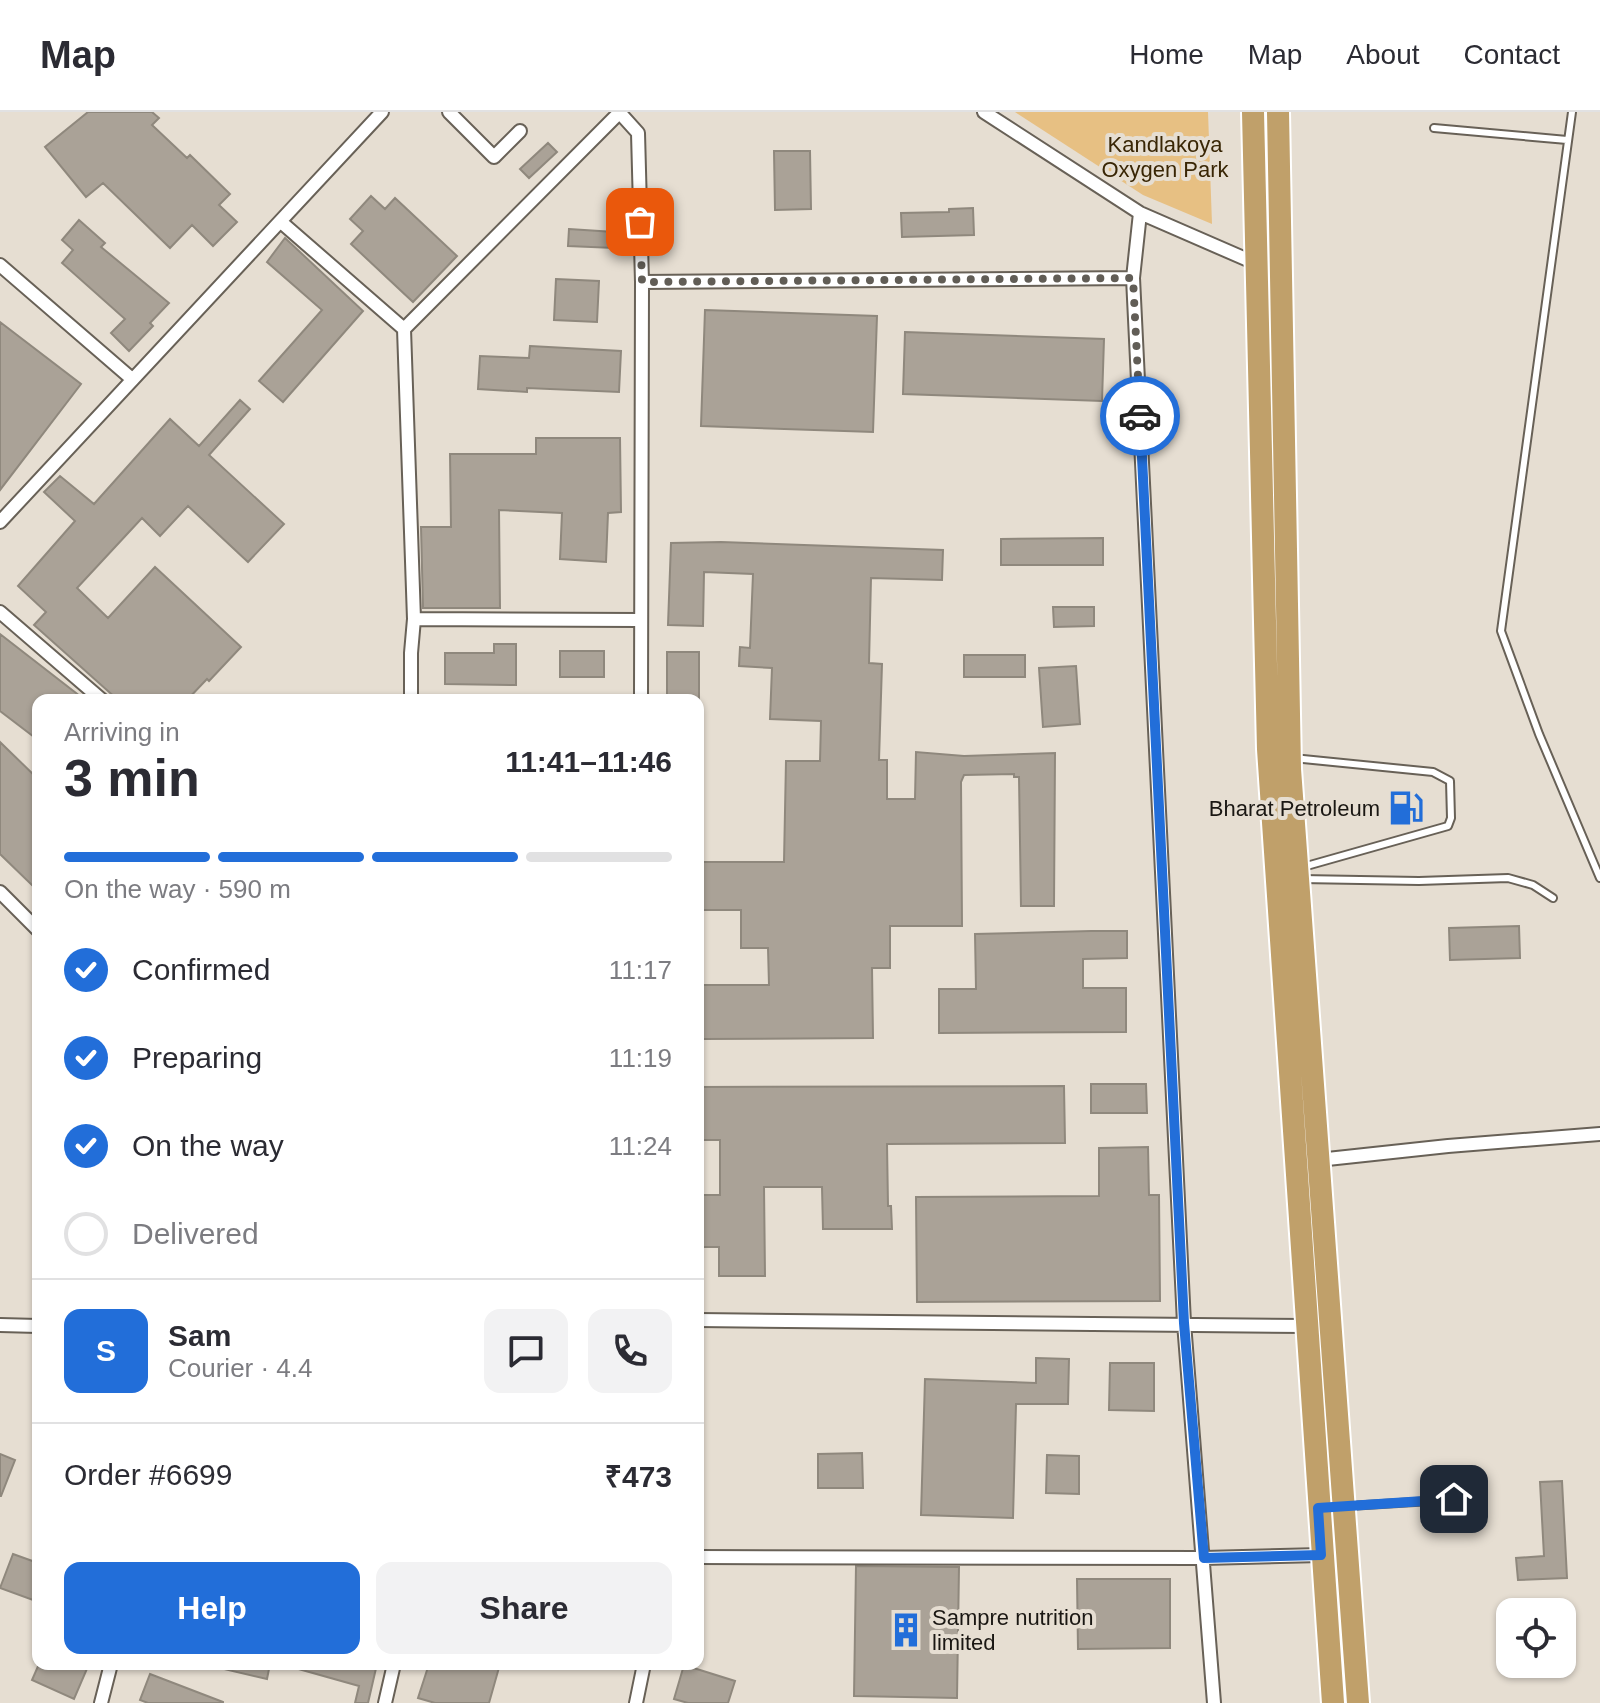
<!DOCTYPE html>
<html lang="en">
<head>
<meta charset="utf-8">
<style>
  :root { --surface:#fff; --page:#f2f2f3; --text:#2b2b33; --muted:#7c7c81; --line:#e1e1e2; --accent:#226ed9 }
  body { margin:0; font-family:Helvetica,sans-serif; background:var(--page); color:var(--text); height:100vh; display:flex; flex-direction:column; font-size:30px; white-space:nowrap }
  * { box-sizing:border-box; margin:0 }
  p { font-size:26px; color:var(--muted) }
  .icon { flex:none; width:44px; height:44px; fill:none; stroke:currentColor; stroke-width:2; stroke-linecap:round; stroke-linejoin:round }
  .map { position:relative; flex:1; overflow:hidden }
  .details { position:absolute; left:32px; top:582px; width:672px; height:976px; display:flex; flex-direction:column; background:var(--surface); border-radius:16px; box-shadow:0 2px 6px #0004 }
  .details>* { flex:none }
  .controls { position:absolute; left:1496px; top:1486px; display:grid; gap:16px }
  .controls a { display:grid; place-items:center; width:80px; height:80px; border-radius:16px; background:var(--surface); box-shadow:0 2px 6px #0004; font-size:40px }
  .pin { position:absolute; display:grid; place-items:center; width:68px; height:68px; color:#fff; margin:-34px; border-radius:16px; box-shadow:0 4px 12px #0006 }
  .courier { position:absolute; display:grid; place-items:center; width:80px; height:80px; margin:-40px; border:6px solid #226ed9; border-radius:50%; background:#fff; color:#222; box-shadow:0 2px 10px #0007 }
  .overview em { font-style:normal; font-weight:600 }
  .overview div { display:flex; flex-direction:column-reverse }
  .overview { display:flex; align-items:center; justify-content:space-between; height:136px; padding:0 32px }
  h1 { font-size:52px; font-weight:600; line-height:60px }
  .bar { display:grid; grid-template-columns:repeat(4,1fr); gap:12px 8px; align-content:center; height:96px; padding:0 32px }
  .bar i { height:10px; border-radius:6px; background:var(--line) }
  .bar .active { background:var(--accent) }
  .bar p { grid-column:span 4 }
  .line { display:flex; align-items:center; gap:20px; padding:0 32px; border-top:2px solid var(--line) }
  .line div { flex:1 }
  .round { display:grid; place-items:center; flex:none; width:84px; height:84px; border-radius:16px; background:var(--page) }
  ol { padding:0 32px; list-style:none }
  li { display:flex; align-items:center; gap:24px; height:88px }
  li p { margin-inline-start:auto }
  li .icon { padding:8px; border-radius:50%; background:var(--accent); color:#fff; stroke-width:4 }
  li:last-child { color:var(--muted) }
  li i { width:44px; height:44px; border:4px solid var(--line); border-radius:50% }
  .primary-button { display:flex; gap:16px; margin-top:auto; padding:16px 32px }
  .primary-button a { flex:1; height:92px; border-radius:16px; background:var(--accent); color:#fff; font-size:32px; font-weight:600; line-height:92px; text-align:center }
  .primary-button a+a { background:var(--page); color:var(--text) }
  header { display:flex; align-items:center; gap:48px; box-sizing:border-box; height:112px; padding:0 40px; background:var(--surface); border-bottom:2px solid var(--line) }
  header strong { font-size:38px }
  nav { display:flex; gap:44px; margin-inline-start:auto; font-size:28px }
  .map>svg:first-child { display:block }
</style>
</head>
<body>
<header>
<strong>Map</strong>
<nav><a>Home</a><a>Map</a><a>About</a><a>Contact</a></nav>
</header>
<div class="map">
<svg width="1600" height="1591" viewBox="0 0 1600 1591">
  <rect width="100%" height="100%" fill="#e6ded2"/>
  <path fill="#e7c083" d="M1015,0H1208L1212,112L1143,83Z"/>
  <path fill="#aaa297" stroke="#8f887d" stroke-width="2" d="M88,0H152L159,6L152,13L187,46L190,43L230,82L219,93L237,110L213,134L192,113L170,136L103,71L86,85L45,35Z
    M548,31L557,40L529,66L520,57Z
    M774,39H810L811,97L775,98Z
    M371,84L385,97L395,86L457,144L413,190L351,132L363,119L350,107Z
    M973,96L974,123L902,125L901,101L949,100V97Z
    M79,108L105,131L101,135L169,191L150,211L153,214L129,239L111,221L125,207L62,151L73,138L62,128Z
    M569,117L614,120V136L568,134Z
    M285,126L363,199L283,290L259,269L322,198L267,150Z
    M556,167L599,169L597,210L554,208Z
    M705,198L877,204L873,320L701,314Z
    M0,210L81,272L0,378Z
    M905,220L1104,227L1102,289L903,282Z
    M530,234L621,239L619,280L527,276V280L478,277L480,244L529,246Z
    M240,288L250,297L209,343L284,412L248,450L188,394L160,424L142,406L77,476L108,506L155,455L241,535L209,569L207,567L187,588H118L34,513L46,500L18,474L75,409L44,380L60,364L94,392L170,307L199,334Z
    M536,326H620L621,400L608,401L606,450L560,447L562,401L499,398L500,496H423L421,415H451L450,342H536Z
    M1103,426V453H1001V427Z
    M721,430L943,438L942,468L871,466L869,551L882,552L879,648H887V687H915L916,640L964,644L1055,641L1054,794H1021L1019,665H1014V662L964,663L961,670L962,814H890V856H872L873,926L703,927V873H769L768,836H741V798H698V750H784L786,649H820L821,609L770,607L772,556L739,554L740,535L750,536L753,462L704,460L703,514L668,513L671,431Z
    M1053,495H1094V514L1054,515Z
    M0,522L85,588H38V628L0,599Z
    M494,532H516V573L445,572V541H494Z
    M560,539H604V565H560Z
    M667,540H699V588H667Z
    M964,543H1025V565H964Z
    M1076,554L1080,612L1043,615L1039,556Z
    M0,630L38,667V779L0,742Z
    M1519,814L1520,846L1450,848L1449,816Z
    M1091,819H1127V846L1083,847V876H1126V920L939,921V877H976L975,822Z
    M1091,972H1146L1147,1001H1091Z
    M1064,974L1065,1031L887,1032L888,1094H891L892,1117H823L822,1075H764L765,1164H719V1135H698V1083H720V1028H698V975Z
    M1148,1035L1149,1083H1159L1160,1189L917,1190L916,1085L1099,1084V1036Z
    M1036,1246L1069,1247L1068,1292H1016L1013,1406L921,1403L925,1267L1036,1271Z
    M1110,1251H1154V1299L1109,1298Z
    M862,1341L863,1376H818V1342Z
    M0,1342L15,1348L1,1384H0Z
    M1047,1343L1079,1344V1382L1046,1381Z
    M1562,1369L1567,1466L1518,1468L1516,1446L1544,1444L1540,1370Z
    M13,1442L38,1451V1475L33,1488L0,1476Z
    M856,1454L959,1455L957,1586L854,1584Z
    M1077,1467H1170V1536L1078,1537Z
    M39,1552H89L74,1587L32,1568Z
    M224,1552H270L267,1567L224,1557Z
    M296,1552H377L368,1591H355L359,1574L295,1556Z
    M429,1552H500L489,1591H435L418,1586Z
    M684,1553L735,1569L728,1591H688L674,1587Z
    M150,1562L223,1590V1591H148L140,1588Z"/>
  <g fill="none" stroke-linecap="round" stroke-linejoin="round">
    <g stroke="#686157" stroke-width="10">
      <path id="service" d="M1572,0L1501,519L1539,622L1600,766
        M1434,16L1567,28
        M1293,646L1433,660L1450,669L1451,706L1448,714L1303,755
        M1301,767L1419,769L1508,766L1533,773L1553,786
        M1349,1394L1481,1386"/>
    </g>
    <g stroke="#686157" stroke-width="16">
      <path id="minor" d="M449,0L494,45L520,19
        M619,0L638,21L642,170L641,588
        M984,0L1140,101L1255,151
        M281,110L404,217L619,1
        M0,153L132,267
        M1133,166L1184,1211L1214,1591
        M642,170L1133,166L1140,101
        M404,217L414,507
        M0,410L382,0
        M0,500L102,588
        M411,588V541L414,507L640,508
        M0,780L38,818
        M1318,1048L1448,1034L1600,1022
        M698,1208L1306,1214
        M0,1213L38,1214
        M698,1445L1204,1446L1321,1443
        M101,1591L111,1552
        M385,1591L394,1552
        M636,1591L644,1552"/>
    </g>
    <g stroke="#fff" stroke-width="26">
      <path id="trunk" d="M1253,0L1268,637L1333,1591
        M1278,0L1290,657L1358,1591"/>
    </g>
    <use href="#service" stroke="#fff" stroke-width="6"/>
    <use href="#minor" stroke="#fff" stroke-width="12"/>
    <use href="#trunk" stroke="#c0a06a" stroke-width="22"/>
  </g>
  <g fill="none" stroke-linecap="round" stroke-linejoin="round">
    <path stroke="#615d56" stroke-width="8" stroke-dasharray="0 14.4" d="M640,110L642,170L1133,166L1140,304"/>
    <path stroke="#226ed9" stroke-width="10" d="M1140,304L1184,1211L1204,1446L1321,1443L1318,1396L1454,1387"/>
  </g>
  <defs>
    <g id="fuel-bare" transform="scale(2.76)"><path d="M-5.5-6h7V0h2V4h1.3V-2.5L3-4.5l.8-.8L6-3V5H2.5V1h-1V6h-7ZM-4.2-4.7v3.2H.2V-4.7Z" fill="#226ed9" stroke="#e6ded2" stroke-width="2.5" paint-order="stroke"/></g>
    <g id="building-bare" transform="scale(2.76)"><path d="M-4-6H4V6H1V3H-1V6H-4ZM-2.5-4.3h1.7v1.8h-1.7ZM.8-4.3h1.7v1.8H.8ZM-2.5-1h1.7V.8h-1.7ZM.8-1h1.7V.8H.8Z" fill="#226ed9" stroke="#e6ded2" stroke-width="2.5" paint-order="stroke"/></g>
  </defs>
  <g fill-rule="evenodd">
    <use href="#fuel-bare" x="1406" y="696"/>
    <use href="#building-bare" x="906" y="1518"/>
  </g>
  <g text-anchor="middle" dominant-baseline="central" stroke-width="8" stroke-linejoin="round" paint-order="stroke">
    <g font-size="22" fill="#392605" stroke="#e6ded2">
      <text x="1165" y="32">Kandlakoya<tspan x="1165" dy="25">Oxygen Park</tspan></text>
    </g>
    <g font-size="22" fill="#1a1713" stroke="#e6ded2" text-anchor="end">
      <text x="1380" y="696">Bharat Petroleum</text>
      <text x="932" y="1505" text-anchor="start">Sampre nutrition<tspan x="932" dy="25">limited</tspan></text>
    </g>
  </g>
</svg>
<div class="controls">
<a><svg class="icon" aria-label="locate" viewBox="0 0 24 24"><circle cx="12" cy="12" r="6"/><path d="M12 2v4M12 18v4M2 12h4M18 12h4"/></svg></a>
</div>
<div class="pin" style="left:640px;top:110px;background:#ea580c"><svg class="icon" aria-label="bag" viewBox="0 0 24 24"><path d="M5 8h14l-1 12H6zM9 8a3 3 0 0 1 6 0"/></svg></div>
<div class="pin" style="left:1454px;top:1387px;background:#1f2937"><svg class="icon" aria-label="home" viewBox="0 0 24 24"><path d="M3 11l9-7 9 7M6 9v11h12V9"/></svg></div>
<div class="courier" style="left:1140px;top:304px"><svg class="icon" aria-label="car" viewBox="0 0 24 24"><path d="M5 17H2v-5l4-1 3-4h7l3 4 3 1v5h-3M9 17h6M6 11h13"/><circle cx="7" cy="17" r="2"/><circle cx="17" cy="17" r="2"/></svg></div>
<section class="details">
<div class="overview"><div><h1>3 min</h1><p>Arriving in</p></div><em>11:41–11:46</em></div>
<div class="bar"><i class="active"></i><i class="active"></i><i class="active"></i><i></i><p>On the way · 590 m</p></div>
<ol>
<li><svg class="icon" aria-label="check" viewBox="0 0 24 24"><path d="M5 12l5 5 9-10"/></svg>Confirmed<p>11:17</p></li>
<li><svg class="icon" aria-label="check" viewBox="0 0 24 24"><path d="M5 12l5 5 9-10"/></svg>Preparing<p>11:19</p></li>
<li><svg class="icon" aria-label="check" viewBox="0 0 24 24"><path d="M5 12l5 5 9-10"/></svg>On the way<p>11:24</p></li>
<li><i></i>Delivered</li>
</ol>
<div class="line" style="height:144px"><b class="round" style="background:var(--accent);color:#fff">S</b><div><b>Sam</b><p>Courier · 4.4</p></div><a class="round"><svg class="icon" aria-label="chat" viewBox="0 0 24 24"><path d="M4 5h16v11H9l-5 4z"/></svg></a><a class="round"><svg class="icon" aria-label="phone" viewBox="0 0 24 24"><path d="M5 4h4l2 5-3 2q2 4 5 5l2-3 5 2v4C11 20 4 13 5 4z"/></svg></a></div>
<div class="line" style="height:104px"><div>Order #6699</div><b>₹473</b></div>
<div class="primary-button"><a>Help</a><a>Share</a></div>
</section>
</div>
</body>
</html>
